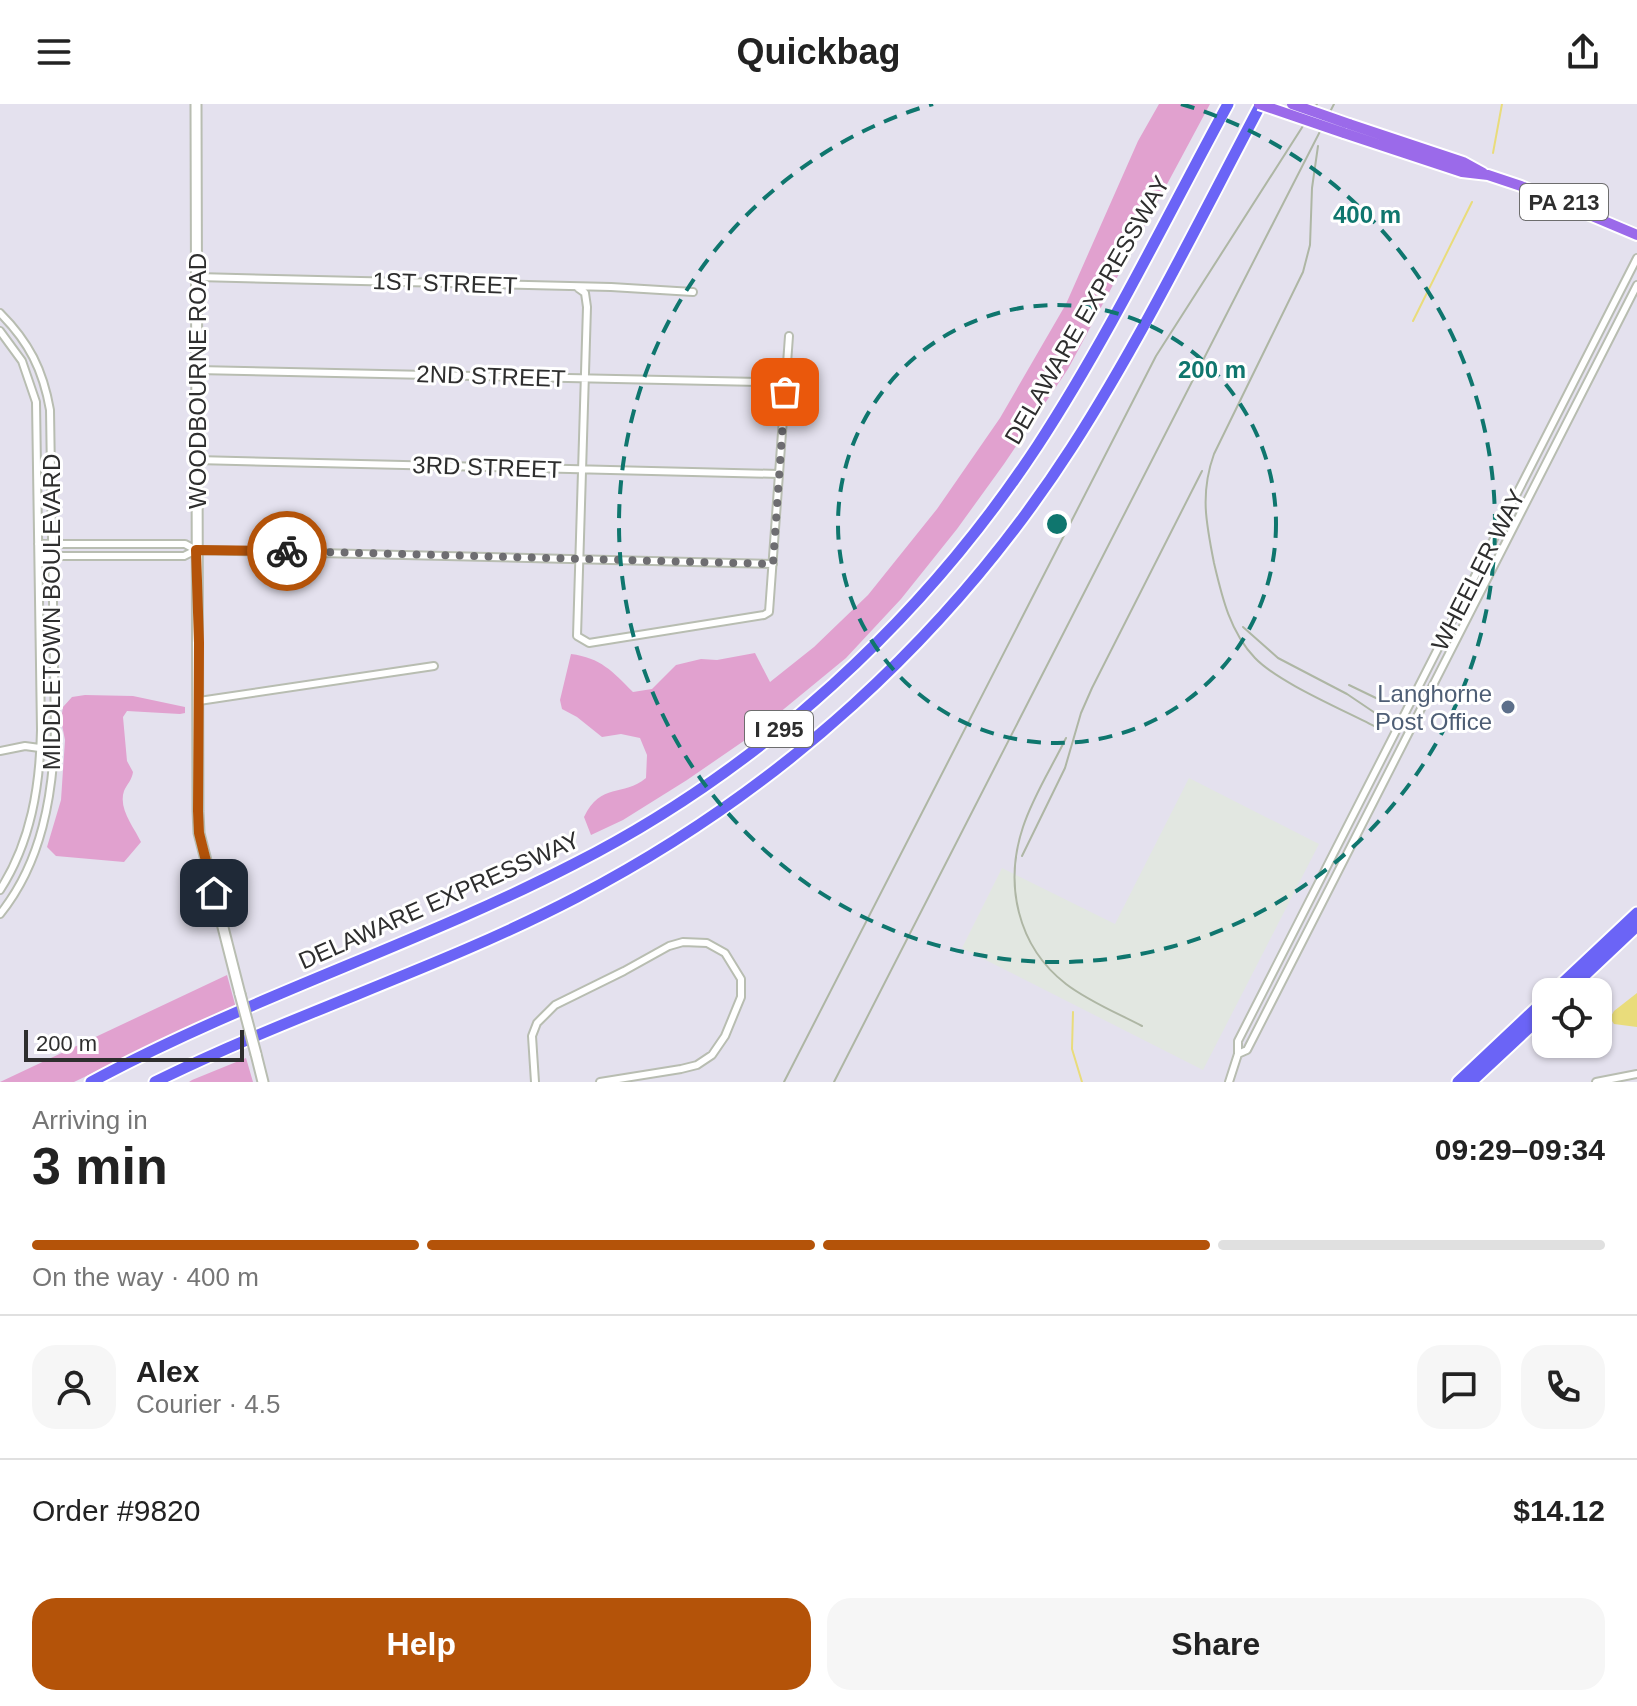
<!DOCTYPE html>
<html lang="en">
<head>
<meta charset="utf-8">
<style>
  :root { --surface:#fff; --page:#f6f6f6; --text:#222; --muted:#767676; --line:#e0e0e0; --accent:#b45309 }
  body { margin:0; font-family:Helvetica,sans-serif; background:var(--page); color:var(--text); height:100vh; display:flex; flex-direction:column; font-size:30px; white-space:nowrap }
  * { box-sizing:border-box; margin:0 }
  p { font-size:26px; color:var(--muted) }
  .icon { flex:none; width:44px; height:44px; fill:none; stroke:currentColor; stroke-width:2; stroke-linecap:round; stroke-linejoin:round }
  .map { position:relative; height:978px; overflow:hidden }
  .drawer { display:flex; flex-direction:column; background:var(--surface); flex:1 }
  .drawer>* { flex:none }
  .controls { position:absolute; left:1532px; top:874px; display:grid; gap:16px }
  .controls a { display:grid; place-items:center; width:80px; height:80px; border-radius:16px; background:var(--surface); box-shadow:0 2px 6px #0004; font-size:40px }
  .scale { position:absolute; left:24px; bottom:20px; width:220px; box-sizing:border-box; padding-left:8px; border:4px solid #2e2e2e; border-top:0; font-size:22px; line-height:28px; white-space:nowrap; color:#2e2e2e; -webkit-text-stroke:6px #fff; paint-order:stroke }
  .pin { position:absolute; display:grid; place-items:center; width:68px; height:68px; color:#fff; margin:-34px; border-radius:16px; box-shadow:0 4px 12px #0006 }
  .courier { position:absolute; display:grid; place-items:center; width:80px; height:80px; margin:-40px; border:6px solid #b45309; border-radius:50%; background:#fff; color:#222; box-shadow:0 2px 10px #0007 }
  .headline em { font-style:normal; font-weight:600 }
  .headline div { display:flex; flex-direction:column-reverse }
  .headline { display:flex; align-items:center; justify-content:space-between; height:136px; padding:0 32px }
  h1 { font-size:52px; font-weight:600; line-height:60px }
  .bar { display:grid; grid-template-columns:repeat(4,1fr); gap:12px 8px; align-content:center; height:96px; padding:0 32px }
  .bar i { height:10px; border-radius:6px; background:var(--line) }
  .bar .active { background:var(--accent) }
  .bar p { grid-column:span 4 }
  .line { display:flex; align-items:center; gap:20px; padding:0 32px; border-top:2px solid var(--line) }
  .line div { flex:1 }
  .round { display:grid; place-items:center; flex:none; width:84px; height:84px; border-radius:24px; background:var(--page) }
  .primary-button { display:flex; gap:16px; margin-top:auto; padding:16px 32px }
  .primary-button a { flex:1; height:92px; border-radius:24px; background:var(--accent); color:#fff; font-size:32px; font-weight:600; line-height:92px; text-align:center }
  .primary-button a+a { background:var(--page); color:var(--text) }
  header { display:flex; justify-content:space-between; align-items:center; height:104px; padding:0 32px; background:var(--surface); font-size:36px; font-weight:600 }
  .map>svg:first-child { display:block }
</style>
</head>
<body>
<header><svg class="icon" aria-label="menu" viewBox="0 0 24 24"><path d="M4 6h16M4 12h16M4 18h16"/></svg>Quickbag<svg class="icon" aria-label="share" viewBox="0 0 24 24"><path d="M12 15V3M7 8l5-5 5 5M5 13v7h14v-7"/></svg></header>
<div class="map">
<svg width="1637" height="978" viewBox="0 0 1637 978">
  <rect width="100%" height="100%" fill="#e4e1ee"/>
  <path fill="#e2e7e1" d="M1189,674L1319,740L1203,966L962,844L1002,764L1115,820Z"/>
  <path fill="#e1a1cf" d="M1159,0H1210L1068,265L1004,360L957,425L901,495L846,554L751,632L687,676L623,716L591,731L584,713C601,678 623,693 646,674L647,651L640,634L621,630L602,633L577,613L562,605L560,596L571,550C601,554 612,567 633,588L652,585L676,561L701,555L717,556L755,549L770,578L814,543L868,491L937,405L1000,314L1066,200L1138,37Z
    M85,591L133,592L185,603V609L180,610L127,607L123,613L127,657L133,668C132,676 127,680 124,687C118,705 134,723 141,738L124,758L56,752L47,743L61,696L65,636L61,616L63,603L72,593Z
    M227,871L236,904L147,943L74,978H0Z
    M246,954L253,978H189L192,976Z"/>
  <path fill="#e9dc7b" d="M1637,889V923L1614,920L1610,914L1614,907Z"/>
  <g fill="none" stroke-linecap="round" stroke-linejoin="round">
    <path stroke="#e9dc7b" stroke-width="2" d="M1493,49L1502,0
      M1413,217L1472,98
      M1073,908L1072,945L1082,978"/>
    <g stroke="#b8bdb1" stroke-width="10">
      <path id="street" d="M197,173L611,183L693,188
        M578,184L585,189L587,203L577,532L589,539L764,511L769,508L789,232
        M0,209C29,238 43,266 50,306L55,626C53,691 42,758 0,810
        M0,227L22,257L36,298L41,626C40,682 31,738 0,786
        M197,266L760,278L774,279L784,284
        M196,356L779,370
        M38,440H185L196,446
        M39,452H184L196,446L773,460
        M199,597L434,562
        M0,647L25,642L54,646
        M198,791L214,789
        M1238,950L1247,946L1637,181
        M535,978L532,932L537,919L555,901L624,867L669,842L683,838L707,839L725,849L741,875V893L725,932L712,951L697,961L681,965L600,978
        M1229,978L1238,950V937L1637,154
        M1596,978L1637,970"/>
    </g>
    <g stroke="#b8bdb1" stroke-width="13">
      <path id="secondary" d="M196,0L198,707L199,729L240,890
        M256,950L263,978"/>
    </g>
    <g stroke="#fff" stroke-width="14">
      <path id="primary" d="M1349,20L1463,58L1483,69
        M1344,29L1462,68L1488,71L1521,82L1637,131"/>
    </g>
    <g stroke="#fff" stroke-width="15">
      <path id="highway" d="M1553,888L1637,809
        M1567,888L1637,822
        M91,978C247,894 417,841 574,760C761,665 923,516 1038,341C1109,232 1166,114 1228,0
        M155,978C292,910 441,864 577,793C778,688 949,534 1072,343C1142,234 1200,115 1261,0
        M1458,978L1546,895
        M1471,978L1546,908"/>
    </g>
    <use href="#street" stroke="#fff" stroke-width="6"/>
    <use href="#secondary" stroke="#fff" stroke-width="9"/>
    <use href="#primary" stroke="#9b6aea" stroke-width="10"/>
    <use href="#highway" stroke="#6b64f6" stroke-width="11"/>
    <path stroke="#aeb6a4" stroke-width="2" d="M1318,42L1312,84L1310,141L1303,168L1214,350C1200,389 1206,419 1214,459C1222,493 1230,528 1255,554C1279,579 1344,606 1378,624
      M1243,523L1278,554L1347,590L1387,617
      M1349,581L1378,595
      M1066,634C1052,663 1033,692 1023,723C1004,780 1017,842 1066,880C1088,897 1117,909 1142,922
      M1022,752L1065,664L1081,609L1092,584L1202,367
      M784,978L1156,252L1317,0
      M834,978L1334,0"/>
    <g stroke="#b8bdb1" stroke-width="13" stroke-linecap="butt">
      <path id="secondary-bridge" d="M240,890L256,950"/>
    </g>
    <g stroke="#fff" stroke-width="14" stroke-linecap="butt">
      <path id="primary-bridge" d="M1259,0L1344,29
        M1292,0L1349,20"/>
    </g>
    <use href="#secondary-bridge" stroke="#fff" stroke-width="9"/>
    <use href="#primary-bridge" stroke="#9b6aea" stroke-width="10"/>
  </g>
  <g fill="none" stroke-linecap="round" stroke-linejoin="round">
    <path stroke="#6e6d71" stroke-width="8" stroke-dasharray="0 14.4" d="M287,447L773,460L785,288"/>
    <path stroke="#b45309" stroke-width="10" d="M214,789L199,729L198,707L199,539L196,446L287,447"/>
  </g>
  <g fill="none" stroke="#0f766e" stroke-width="4" stroke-dasharray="14 10">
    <circle cx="1057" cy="420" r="219"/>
    <path d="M1181 0A438 438 0 1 1 933 0"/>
  </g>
  <circle fill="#5c6f8a" stroke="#fff" stroke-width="3" cx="1508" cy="603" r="8"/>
  <g text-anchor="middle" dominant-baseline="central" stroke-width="6" stroke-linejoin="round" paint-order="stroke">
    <g fill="#fff" stroke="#6d6d6d" stroke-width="2">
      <rect x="1520" y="80" width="88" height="36" rx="6"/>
      <rect x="745" y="607" width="68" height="36" rx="6"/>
    </g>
    <g font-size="22" font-weight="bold" fill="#2e2e2e">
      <text x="1564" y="98">PA 213</text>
      <text x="779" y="625">I 295</text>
    </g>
    <g font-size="24" fill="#2e2e2e" stroke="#fff">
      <text transform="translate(445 179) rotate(2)">1ST STREET</text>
      <text transform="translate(1087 206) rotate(-60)">DELAWARE EXPRESSWAY</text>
      <text transform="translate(491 272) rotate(2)">2ND STREET</text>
      <text transform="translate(197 277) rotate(-90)">WOODBOURNE ROAD</text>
      <text transform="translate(487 363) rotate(2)">3RD STREET</text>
      <text transform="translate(1478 466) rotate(-63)">WHEELER WAY</text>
      <text transform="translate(51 508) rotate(-90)">MIDDLETOWN BOULEVARD</text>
      <text transform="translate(439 796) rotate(-24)">DELAWARE EXPRESSWAY</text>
    </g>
    <g font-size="24" fill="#4e5e75" stroke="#fff" text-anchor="end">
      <text x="1492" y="589">Langhorne<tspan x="1492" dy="28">Post Office</tspan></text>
    </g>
  </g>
  <circle cx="1057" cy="420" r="12" fill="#0f766e" stroke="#fff" stroke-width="4"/>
  <g font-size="24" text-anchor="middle" font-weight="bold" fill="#0f766e" stroke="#fff" stroke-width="6" stroke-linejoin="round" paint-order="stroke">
    <text x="1367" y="119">400 m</text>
    <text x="1212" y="274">200 m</text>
  </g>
</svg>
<div class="controls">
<a><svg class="icon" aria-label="locate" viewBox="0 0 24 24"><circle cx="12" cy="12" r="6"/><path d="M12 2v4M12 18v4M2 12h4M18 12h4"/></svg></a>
</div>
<div class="scale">200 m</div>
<div class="pin" style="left:785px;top:288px;background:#ea580c"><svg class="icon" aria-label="bag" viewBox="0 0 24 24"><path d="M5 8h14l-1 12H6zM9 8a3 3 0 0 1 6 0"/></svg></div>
<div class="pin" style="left:214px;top:789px;background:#1f2937"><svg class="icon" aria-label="home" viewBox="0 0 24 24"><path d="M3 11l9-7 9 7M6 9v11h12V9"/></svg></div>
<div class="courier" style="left:287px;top:447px"><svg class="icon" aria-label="bike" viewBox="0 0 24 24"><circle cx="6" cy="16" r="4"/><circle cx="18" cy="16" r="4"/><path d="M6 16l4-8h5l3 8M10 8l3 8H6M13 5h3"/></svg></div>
</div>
<section class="drawer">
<div class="headline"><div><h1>3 min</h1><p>Arriving in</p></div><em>09:29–09:34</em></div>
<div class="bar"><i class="active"></i><i class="active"></i><i class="active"></i><i></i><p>On the way · 400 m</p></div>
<div class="line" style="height:144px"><a class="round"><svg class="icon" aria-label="person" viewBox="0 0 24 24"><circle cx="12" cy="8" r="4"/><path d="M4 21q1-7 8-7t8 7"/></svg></a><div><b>Alex</b><p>Courier · 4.5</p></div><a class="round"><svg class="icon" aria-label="chat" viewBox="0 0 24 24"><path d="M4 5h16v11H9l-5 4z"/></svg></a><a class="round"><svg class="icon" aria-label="phone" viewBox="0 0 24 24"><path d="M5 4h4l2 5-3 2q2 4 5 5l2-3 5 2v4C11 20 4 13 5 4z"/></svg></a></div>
<div class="line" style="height:104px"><div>Order #9820</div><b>$14.12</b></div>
<div class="primary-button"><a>Help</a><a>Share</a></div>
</section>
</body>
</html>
